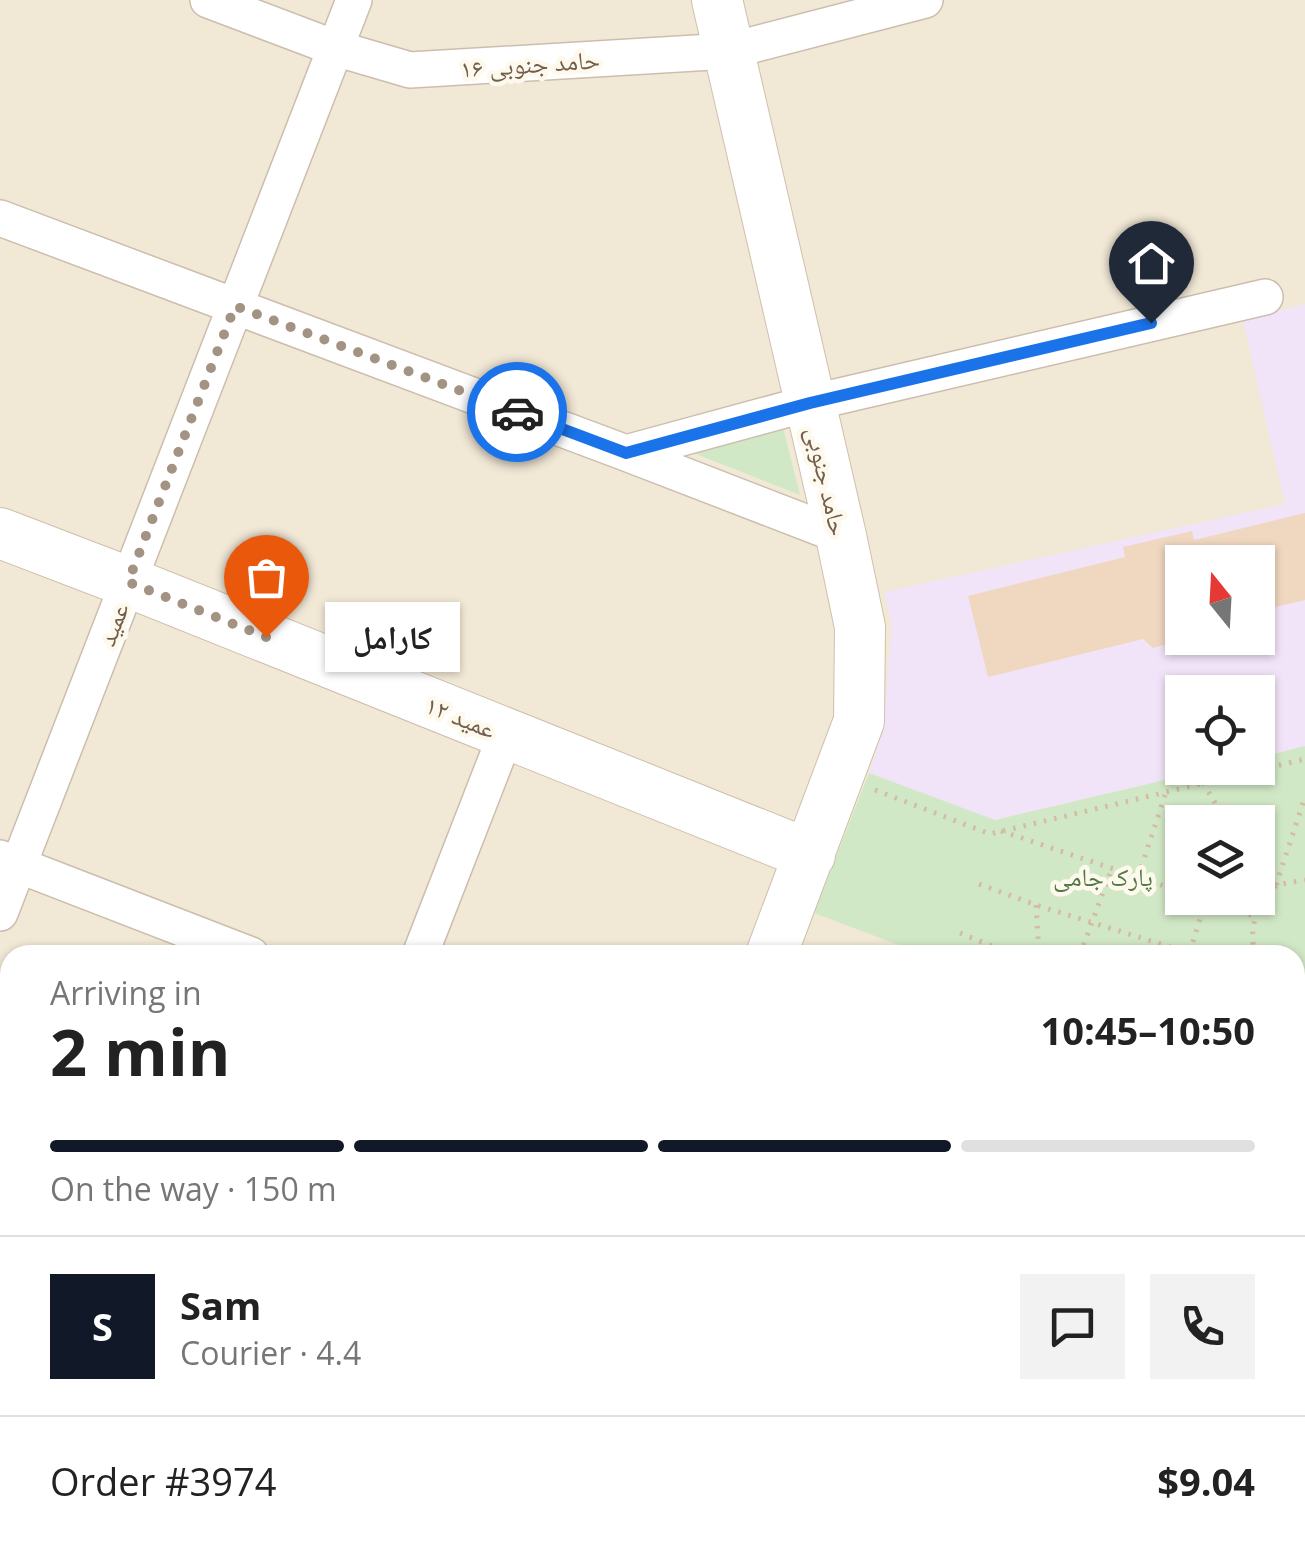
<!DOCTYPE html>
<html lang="en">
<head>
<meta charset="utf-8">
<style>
  :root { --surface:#fff; --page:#f2f2f2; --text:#222; --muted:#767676; --line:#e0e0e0; --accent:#111827 }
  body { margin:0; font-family:"Open Sans","Noto Naskh Arabic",sans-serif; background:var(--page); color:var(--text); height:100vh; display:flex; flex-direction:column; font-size:38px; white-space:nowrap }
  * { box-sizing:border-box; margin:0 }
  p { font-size:32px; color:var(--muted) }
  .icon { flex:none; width:55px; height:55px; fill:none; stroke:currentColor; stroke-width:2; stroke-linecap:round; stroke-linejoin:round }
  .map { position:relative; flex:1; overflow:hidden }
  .drawer { position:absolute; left:0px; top:945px; width:1305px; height:622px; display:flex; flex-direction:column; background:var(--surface); border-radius:30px 30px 0 0; box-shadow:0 2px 8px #0004 }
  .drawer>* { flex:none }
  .needle { width:65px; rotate:342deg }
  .fabs { position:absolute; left:1165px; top:545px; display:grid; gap:20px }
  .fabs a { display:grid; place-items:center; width:110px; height:110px; border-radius:0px; background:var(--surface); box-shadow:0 2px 8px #0004; font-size:50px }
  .pin { position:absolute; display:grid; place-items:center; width:85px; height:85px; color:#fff; margin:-102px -42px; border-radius:50% 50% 50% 0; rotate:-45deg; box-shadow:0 0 10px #0007 }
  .pin .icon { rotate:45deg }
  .courier { position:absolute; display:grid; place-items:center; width:100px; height:100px; margin:-50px; border:8px solid #1a73e8; border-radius:50%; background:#fff; color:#222; box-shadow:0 2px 12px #0007 }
  .bubble { position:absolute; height:70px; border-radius:0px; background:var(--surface); box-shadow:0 2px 8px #0004; font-size:32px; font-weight:700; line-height:70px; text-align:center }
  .summary em { font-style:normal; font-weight:700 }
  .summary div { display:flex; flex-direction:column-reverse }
  .summary { display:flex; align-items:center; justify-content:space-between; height:170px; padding:0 50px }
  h1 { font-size:65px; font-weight:700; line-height:75px }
  .bar { display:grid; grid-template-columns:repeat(4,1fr); gap:15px 10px; align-content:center; height:120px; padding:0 50px }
  .bar i { height:12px; border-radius:8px; background:var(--line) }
  .bar .on { background:var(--accent) }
  .bar p { grid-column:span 4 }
  .line { display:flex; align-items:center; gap:25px; padding:0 50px; border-top:2px solid var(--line) }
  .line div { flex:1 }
  .round { display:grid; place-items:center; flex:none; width:105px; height:105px; border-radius:0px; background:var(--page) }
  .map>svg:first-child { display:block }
</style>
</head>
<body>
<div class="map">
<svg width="1305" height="1567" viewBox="0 0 1305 1567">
  <rect width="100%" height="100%" fill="#fbf5e7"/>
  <path fill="#f2e8d6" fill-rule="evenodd" d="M0,0H1305V1567H0ZM1182,562H1258V638H1182ZM1182,692H1258V768H1182ZM1182,822H1258V898H1182ZM10,955H1295V1558H10Z"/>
  <path fill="#f2e4f8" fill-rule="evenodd" d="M1305,304V746L1258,758V692H1182V768H1216L995,820L869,773L880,740L887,687L892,625L884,592L1285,504L1243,321ZM1182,562H1258V638H1182Z"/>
  <path fill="#d1e8c6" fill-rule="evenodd" d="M782,424L800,495L686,450Z
    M1305,746V1099L1295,1095V955H925L814,913L869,773L995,820L1216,768H1258V758ZM1182,822H1258V898H1182Z"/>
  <path fill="#efd7c0" d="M1305,513V600L1258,611V562H1182V640L1153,648L1143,639L988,677L968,596L1125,557L1123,547L1192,531L1194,540Z
    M0,1448L10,1452V1542L0,1538Z
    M64,1558H164L160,1567H84V1563L80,1561L79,1564Z"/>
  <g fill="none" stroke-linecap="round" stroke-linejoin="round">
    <g stroke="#ccbeae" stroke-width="38">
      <path id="street" d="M208,0L335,48L410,70L729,51L925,0
        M0,218L626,453L841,536
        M626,453L810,403L1265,297
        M0,858L251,955
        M0,913L354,0
        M420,955L506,734
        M0,1140L10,1144
        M1295,1358L1305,1362
        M0,1434L10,1438
        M1295,1475L1305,1450
        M318,1558L342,1567
        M1078,1558L1103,1567
        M184,1567L188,1558
        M1259,1567L1263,1558"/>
    </g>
    <g stroke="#cfbfab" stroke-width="52">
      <path id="secondary" d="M717,0L841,536L860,627L859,721L771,955
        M0,533L128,582L810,855
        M532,1567L535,1558"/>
    </g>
    <path stroke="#d4bba3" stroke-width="5" stroke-dasharray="2.5 8" stroke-linecap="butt" d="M1203,783L1227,822
      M875,790L990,834L1305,759
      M1001,831L1182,892
      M1138,877L1166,792
      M979,884L1036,905L1196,955
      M1276,885L1305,797
      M1199,898L1254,916
      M1036,905L1039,955
      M960,933L1014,955
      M1190,952L1206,898
      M1080,955L1112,868
      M1255,955C1248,923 1257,910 1276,885L1305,880
      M1295,991L1305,992
      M1295,1065L1305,1069
      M1300,1097L1305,1085"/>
    <use href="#street" stroke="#fff" stroke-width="35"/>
    <use href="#secondary" stroke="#fff" stroke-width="50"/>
  </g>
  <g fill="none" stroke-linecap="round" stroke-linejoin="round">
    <path stroke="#a39383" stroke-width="10" stroke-dasharray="0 18" d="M266,637L128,582L235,306L517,412"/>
    <path stroke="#1a73e8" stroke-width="12" d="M517,412L626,453L810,403L1151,323"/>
  </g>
  <g text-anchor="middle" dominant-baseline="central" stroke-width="9" stroke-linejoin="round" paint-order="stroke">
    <g font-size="25" fill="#735e4d" stroke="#fef9ed">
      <text transform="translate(530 63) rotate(-4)">حامد جنوبی ۱۶</text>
      <text transform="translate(828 481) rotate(77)">حامد جنوبی</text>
      <text transform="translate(112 624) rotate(-69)">عمید</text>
      <text transform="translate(461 716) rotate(22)">عمید ۱۲</text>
    </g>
    <g font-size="25" fill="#507845" stroke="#fef9ed">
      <text x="1103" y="876">پارک جامی</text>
    </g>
  </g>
</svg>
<div class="fabs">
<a><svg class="needle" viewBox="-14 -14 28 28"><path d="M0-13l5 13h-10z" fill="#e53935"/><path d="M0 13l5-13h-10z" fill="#767676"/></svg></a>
<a><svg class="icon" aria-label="locate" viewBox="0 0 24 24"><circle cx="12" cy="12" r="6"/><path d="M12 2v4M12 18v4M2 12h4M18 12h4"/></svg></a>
<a><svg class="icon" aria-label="layers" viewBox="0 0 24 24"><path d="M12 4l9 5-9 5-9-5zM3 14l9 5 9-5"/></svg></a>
</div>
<div class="pin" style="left:266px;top:637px;background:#ea580c"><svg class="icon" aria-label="bag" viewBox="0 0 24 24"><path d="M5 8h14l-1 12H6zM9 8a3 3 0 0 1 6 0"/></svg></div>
<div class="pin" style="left:1151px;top:323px;background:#1f2937"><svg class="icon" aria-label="home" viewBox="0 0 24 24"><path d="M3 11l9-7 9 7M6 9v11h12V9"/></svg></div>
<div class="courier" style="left:517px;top:412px"><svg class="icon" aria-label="car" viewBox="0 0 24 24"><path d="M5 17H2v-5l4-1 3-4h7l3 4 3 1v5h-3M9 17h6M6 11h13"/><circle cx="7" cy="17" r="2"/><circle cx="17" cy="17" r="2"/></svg></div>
<div class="bubble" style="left:325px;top:602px;width:135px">کارامل</div>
<section class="drawer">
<div class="summary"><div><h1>2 min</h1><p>Arriving in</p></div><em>10:45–10:50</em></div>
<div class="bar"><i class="on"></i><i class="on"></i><i class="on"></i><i></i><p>On the way · 150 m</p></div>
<div class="line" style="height:180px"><b class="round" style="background:var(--accent);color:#fff">S</b><div><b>Sam</b><p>Courier · 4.4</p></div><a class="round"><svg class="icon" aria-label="chat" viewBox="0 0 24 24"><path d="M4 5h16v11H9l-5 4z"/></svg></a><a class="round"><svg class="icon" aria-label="phone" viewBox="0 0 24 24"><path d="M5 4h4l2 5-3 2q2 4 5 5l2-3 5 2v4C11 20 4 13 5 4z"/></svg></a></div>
<div class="line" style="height:130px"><div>Order #3974</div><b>$9.04</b></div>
</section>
</div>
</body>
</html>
